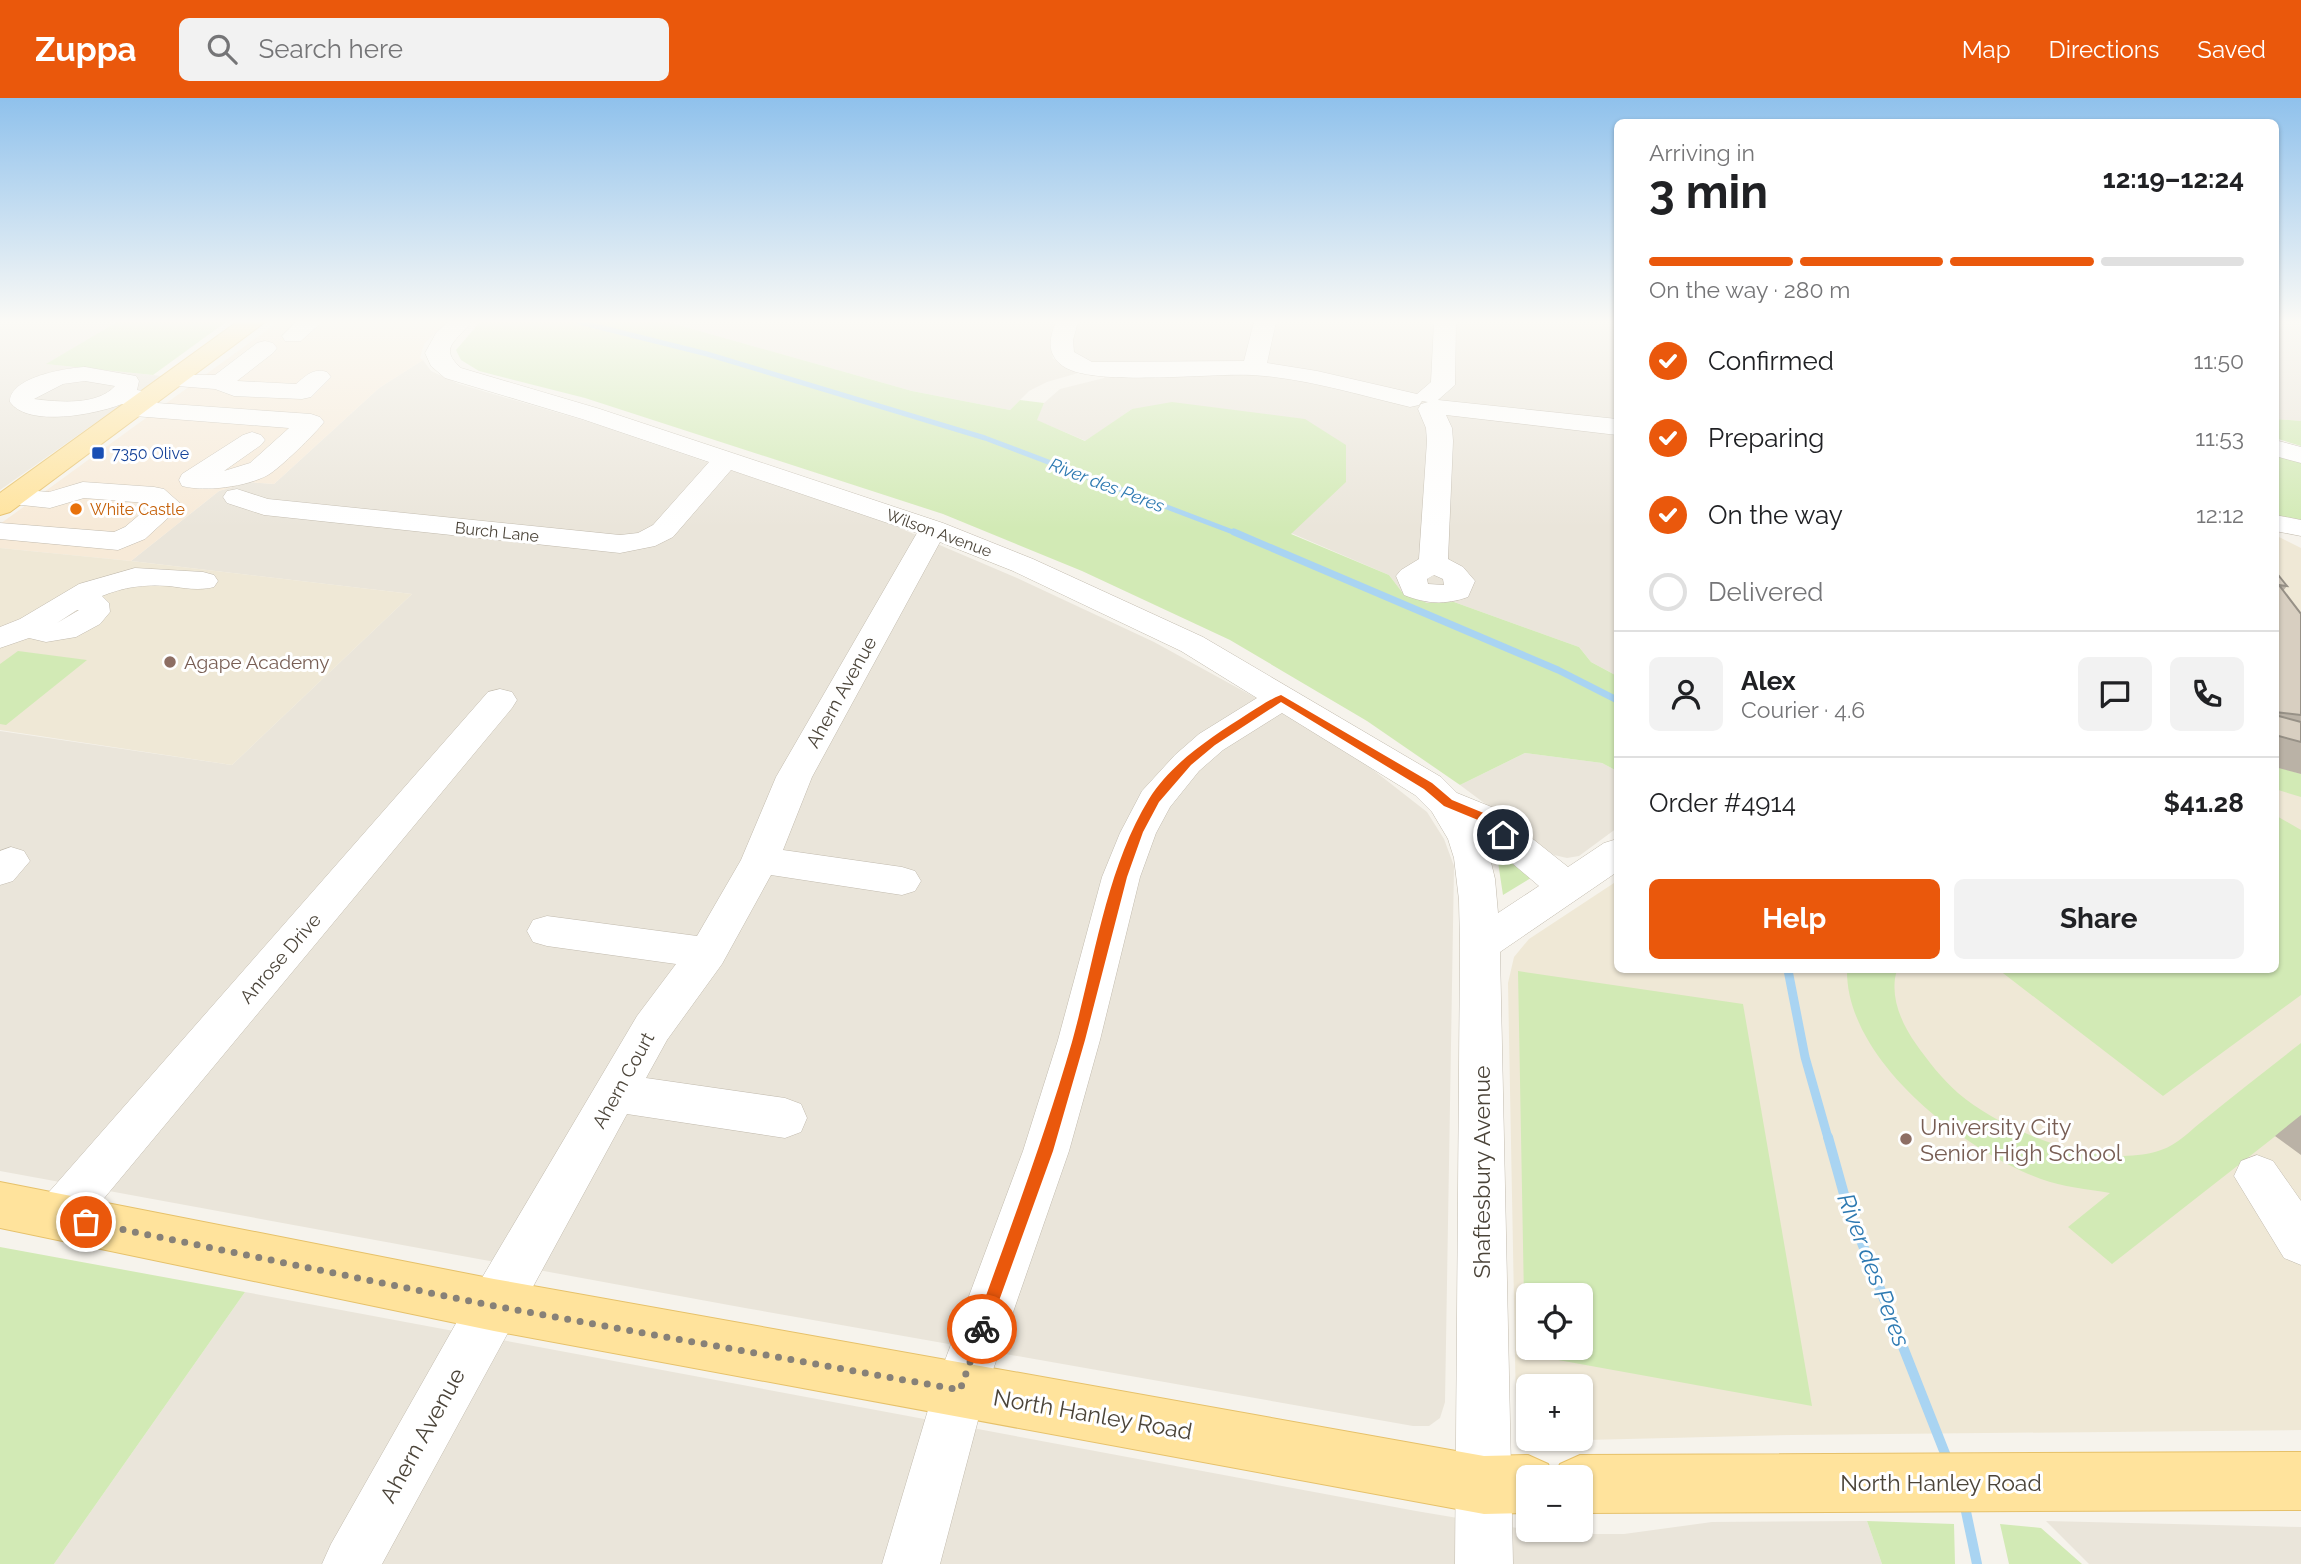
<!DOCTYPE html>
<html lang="en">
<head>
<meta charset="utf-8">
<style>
  :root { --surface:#fff; --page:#f2f2f2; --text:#202124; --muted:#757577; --line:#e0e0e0; --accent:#ea580c }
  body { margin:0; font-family:Raleway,sans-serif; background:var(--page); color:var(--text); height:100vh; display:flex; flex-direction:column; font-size:26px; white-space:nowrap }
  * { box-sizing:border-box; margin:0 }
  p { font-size:23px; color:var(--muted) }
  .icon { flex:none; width:38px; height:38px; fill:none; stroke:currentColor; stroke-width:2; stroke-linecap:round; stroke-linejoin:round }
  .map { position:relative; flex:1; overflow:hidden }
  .drawer { position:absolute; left:1614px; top:21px; width:665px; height:854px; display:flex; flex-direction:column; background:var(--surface); border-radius:10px; box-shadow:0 2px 5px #0004 }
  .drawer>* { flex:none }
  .tools { position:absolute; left:1516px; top:1185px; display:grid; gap:14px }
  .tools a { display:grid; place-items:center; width:77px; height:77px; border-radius:10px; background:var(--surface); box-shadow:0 2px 5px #0004; font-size:35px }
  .pin { position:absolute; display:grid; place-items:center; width:60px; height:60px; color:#fff; margin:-30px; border:4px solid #fff; border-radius:50%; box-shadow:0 2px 7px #0007 }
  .courier { position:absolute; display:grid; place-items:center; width:70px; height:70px; margin:-35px; border:5px solid #ea580c; border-radius:50%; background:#fff; color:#222; box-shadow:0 2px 9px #0007 }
  .head em { font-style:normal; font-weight:700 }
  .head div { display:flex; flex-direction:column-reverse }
  .head { display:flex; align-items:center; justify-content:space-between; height:119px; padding:0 35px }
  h1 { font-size:46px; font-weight:700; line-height:52px }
  .bar { display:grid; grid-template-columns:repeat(4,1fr); gap:10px 7px; align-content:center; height:84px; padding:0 35px }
  .bar i { height:9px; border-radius:5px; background:var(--line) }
  .bar .active { background:var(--accent) }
  .bar p { grid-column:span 4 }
  .line { display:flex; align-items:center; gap:18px; padding:0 35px; border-top:2px solid var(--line) }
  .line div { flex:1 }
  .round { display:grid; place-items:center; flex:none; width:74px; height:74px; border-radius:10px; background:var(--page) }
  ol { padding:0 35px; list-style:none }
  li { display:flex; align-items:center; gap:21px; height:77px }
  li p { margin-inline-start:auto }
  li .icon { padding:7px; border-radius:50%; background:var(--accent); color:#fff; stroke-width:4 }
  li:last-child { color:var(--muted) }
  li i { width:38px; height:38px; border:4px solid var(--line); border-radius:50% }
  .button { display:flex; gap:14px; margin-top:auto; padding:14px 35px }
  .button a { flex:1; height:80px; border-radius:10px; background:var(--accent); color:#fff; font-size:28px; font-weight:700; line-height:80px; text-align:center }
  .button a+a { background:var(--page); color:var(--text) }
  header { display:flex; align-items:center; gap:42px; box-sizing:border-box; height:98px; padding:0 35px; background:var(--accent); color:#fff }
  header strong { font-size:33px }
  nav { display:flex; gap:38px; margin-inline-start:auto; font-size:24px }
  .search { width:490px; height:63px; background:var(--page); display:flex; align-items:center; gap:18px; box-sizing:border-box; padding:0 24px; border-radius:10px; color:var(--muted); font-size:26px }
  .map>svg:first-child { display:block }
</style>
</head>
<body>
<header>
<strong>Zuppa</strong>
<div class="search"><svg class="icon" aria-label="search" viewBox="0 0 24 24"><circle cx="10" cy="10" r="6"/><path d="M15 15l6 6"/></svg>Search here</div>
<nav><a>Map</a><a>Directions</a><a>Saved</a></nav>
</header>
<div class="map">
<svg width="2301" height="1466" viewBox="0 0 2301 1466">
  <rect width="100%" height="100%" fill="#f6f3ec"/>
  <path fill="#eae5da" d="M0,224H117L47,266L162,278L0,392Z
    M668,224H1057L1050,246L1053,261L1076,271L1078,275L1047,284L1029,293L1010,312L912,293Z
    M1078,224H1617V578L1591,564L1579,549L1454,504L1427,505L1402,494L1389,477L1291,435L1132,311L1086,343L1036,322L1044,305L1060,291L1104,280V268L1089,266L1068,250Z
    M2275,224H2301V323L2275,321Z
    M423,262L431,273L459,286L589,324L895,428L1017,480L1154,544L1340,646L1427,714L1444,741L1454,768L1445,1304L1440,1320L1429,1328H1413L745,1210L0,1073V633L232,667L412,496L131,463L219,393L249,384L274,386L379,290Z
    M1525,655L1602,665L1617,673V730L1579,758L1567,760L1554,757L1460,687Z
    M245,1194L1416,1413L1553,1436H1624L1712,1424L1867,1423L1882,1466H54Z
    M2046,1423L2301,1429V1466H2089Z"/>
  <path fill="#f7ead8" d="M278,224H446L424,246L420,260L423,262L379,290L274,386L249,384L219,393L131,463L0,450V426Z"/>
  <path fill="#efe8d6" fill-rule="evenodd" d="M2275,437L2301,450V1332L1792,1337L1546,1343L1543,1341L1580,1340V1288H1528V1330L1523,1326L1516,1310L1508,885L1514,859L1529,841L1617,783V872H2275ZM1528,1197H1580V1250H1528Z
    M0,450L131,463L412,496L232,667L0,632Z"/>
  <path fill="#d2eab5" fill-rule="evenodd" d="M117,224H226L153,277L46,266Z
    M480,224H668L912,293L1010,312L1020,302L1044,305L1037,322L1085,343L1132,311L1172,304L1305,321L1346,347V384L1291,436L1389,477L1402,494L1427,505L1454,504L1579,549L1591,564L1617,578V673L1602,665L1525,655L1460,687L1367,623L1230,542L1082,473L943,416L585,300L479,273L461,262L456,252Z
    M2275,321L2301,323V348L2275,340Z
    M2275,356L2301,363V422L2275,417Z
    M18,553L87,562L6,627L0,626V566Z
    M2275,668L2301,676V699L2275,691Z
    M2275,717L2301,732V897L2163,998L1999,872H2275Z
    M1491,744L1534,778L1503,797L1498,764Z
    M1847,872H1897C1889,897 1901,925 1916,946C1928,963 1942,981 1958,995C2004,1034 2101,1073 2161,1052C2177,1047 2192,1031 2205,1021C2237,995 2269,970 2301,945V1018L2112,1166L2068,1129L2110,1095C2087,1091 2063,1089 2041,1081C1963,1052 1846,962 1847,872Z
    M1518,873L1743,906L1812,1308L1525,1256ZM1528,1197H1580V1250H1528Z
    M0,1149L245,1194L54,1466H0Z
    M1867,1423L1954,1426L1955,1466H1882Z
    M2000,1426L2041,1430L2082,1466H2009Z"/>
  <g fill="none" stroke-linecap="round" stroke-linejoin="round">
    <path stroke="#a9d4f2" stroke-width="5" d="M579,224L707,256L985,340L1238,436"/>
    <path stroke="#a9d4f2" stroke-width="7" d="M1234,434L1558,572L1617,602"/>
    <path stroke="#a9d4f2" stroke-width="9" d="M1788,872L1805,959L1828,1040"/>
    <path stroke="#a9d4f2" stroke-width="10" d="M1828,1039L1847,1107L1948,1363
      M1964,1404L1977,1466"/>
    <g stroke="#c2bbae" stroke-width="1">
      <path id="minor" d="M296,224H322L301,243H285L282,238Z
        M447,224H471C458,243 437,249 461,270L600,311L943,425L1033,461L1203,539L1441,679L1457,695L1494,710L1568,769L1604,745L1617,741V774L1500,854L1513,1466H1455L1460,847L1459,802L1454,760L1448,741L1432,714L1415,697L1282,615L1223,652L1199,673L1170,709L1156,735L1140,779L1100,942L1069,1053L986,1292L940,1466H882L934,1292L1023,1053L1058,942L1102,779L1120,735L1142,693L1175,657L1199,636L1257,600L1181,553L1013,473L940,444L812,679L783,752L902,769L915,773L921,783L915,793L902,797L771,777L722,866L667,942L646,980L785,1000L801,1006L807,1020L801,1034L785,1040L627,1016L382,1466H322L331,1446L476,1190L637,918L676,866L547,848L533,844L527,833L533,822L547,818L697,838L741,762L776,679L917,435L731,372L673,439L655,448L620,455L264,417L227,405L223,399L227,393L237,391L268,401L620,437L638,435L653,427L709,364L582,321L445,280L431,268L425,255L436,235ZM1486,743L1539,788L1498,815L1495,781Z
        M1056,224H1078L1073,242L1074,254L1092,264L1244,263L1254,224H1276L1267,265L1317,273L1417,296L1431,284L1434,224H1456L1455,287L1438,302L1617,321V337L1446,317L1452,330L1453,343L1448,461L1463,469L1475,483L1468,499C1445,507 1427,506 1404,497L1396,478L1401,472L1419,461L1427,343L1426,330L1418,311L1421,306L1428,304L1422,303L1419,307L1410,309C1359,297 1305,280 1252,277C1210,275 1099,288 1066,270C1047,259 1048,242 1056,224ZM1434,477L1443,481L1444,487L1428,486L1427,481Z
        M265,243L273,245L277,250L273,255L237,283L296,286C307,277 313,270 327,274L331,279L311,299L302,301L234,298L215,291L164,287L161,282L164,277H215L257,245Z
        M85,269L136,278L139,283L137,292L157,296L160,301L157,305L311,316L320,319L324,324C316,335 279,371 268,377C246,389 206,394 182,388L179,382L182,376L243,337L252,334L261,337L265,342L261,347L224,373L250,365L289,330L134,318L125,316L122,311L125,306H122C97,316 28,330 10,304C9,279 66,270 85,269ZM85,283L115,288C97,308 59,304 34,301L63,286Z
        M2275,342L2301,349V365L2275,358Z
        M83,384L154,389L164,391L182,407L145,441L118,452L0,441V425L114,434L125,429L151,407L147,405L84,400L50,410L3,405L0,400L3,393L13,391L49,394Z
        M2275,417L2301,422V438L2275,433Z
        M135,470L203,474L214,477L218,483L214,489C199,493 184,490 169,488C144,486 124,489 102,498L109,505L110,514L100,526L76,539L46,544L29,540L0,550V529L20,521L79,486ZM77,512H79L57,525Z
        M500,591L512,594L517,602L512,610L76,1134L59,1140L42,1134L35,1118L42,1102L488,594Z
        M11,749L24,753L30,763L13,783L0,787V753Z
        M2257,1057L2273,1063L2301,1103V1167L2284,1160L2234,1078L2241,1063Z"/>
    </g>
    <g stroke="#e6c16a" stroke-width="2">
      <path id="major" d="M237,224H265L10,414L0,417V395Z
        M0,1084L494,1181L1484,1358L1528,1357L1548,1366L1554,1379H1528V1415L1484,1416L494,1233L0,1130Z
        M2301,1354V1412L1580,1415V1379H1554L1560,1366L1580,1357Z"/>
    </g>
    <use href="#minor" fill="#fff" fill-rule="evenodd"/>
    <use href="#major" fill="#ffe39c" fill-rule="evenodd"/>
  </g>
  <path fill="#bab2a6" d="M2275,473L2287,488L2283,493L2301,516V676L2275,669Z
    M2301,1017V1057L2275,1038Z"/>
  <path fill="#d8cfc1" stroke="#979187" stroke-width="2" d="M2275,473L2287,488L2279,487L2301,516V617L2275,614Z
    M2275,617L2301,624V644L2275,637Z"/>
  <linearGradient id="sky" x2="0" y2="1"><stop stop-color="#8fc1ec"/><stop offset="0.52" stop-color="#fbfaf6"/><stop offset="1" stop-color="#fbfaf6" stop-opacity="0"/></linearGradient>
  <rect width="2301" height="430" fill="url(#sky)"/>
  <path fill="#ea580c" d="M1281,597L1432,685L1452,702L1486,716L1508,737L1503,741L1499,740L1478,722L1444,708L1424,691L1281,604L1215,647L1191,667L1159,704L1143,734L1127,779L1085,942L1053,1053L987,1236L982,1238L976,1236L974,1231C1008,1136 1044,1041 1072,944C1094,865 1106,771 1149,701C1173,663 1212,639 1249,615C1259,609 1270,601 1281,597Z"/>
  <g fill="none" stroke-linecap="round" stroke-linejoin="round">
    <path stroke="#878178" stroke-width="7" stroke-dasharray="0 12.6" d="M86,1124L494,1208L960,1292L982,1231"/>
  </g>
  <rect fill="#1a4fb4" stroke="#fff" stroke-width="2.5" x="91" y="348" width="14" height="14" rx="3.5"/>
  <circle fill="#e8710a" stroke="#fff" stroke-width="2.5" cx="76" cy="411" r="7"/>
  <g fill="#8d6e63" stroke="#fff" stroke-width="2.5">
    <circle cx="170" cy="564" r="7"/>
    <circle cx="1906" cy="1041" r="7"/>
  </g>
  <g text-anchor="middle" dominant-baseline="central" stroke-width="6" stroke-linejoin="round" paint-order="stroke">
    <g font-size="16" fill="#164399" stroke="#fff" text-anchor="start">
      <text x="112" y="355">7350 Olive</text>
    </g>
    <g font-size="16" fill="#c56008" stroke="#fff" text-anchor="start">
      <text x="90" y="411">White Castle</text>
    </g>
    <g font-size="16" fill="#4b4439" stroke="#fff">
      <text transform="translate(497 434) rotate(6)">Burch Lane</text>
      <text transform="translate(939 435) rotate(20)">Wilson Avenue</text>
    </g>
    <g font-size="18" font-style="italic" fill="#2e7ab2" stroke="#fff">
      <text transform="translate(1107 387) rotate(21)">River des Peres</text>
    </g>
    <g font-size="19" fill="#785e54" stroke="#fff" text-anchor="start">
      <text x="184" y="564">Agape Academy</text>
    </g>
    <g font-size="19" fill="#4b4439" stroke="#fff">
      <text transform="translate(841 594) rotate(-61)">Ahern Avenue</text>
      <text transform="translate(280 860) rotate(-49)">Anrose Drive</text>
      <text transform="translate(623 982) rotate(-61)">Ahern Court</text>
    </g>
    <g font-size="23" fill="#785e54" stroke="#fff" text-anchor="start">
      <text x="1920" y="1028">University City<tspan x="1920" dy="26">Senior High School</tspan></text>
    </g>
    <g font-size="23" fill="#4b4439" stroke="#fff">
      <text transform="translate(1481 1074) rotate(-90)">Shaftesbury Avenue</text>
      <text transform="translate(1093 1316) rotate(10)">North Hanley Road</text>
      <text transform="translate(422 1337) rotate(-61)">Ahern Avenue</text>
      <text x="1941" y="1384">North Hanley Road</text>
    </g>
    <g font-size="24" font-style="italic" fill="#2e7ab2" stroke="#fff">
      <text transform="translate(1874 1172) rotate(69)">River des Peres</text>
    </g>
  </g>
</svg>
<div class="tools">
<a><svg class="icon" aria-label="locate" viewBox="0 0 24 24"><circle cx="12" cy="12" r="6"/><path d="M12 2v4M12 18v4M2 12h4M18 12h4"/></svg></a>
<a>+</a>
<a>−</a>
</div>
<div class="pin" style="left:86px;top:1124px;background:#ea580c"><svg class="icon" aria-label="bag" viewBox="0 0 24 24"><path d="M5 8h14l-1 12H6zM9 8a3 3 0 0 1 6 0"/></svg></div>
<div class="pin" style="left:1503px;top:737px;background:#1f2937"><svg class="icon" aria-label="home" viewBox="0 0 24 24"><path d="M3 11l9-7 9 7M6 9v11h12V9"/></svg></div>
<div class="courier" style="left:982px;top:1231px"><svg class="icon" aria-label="bike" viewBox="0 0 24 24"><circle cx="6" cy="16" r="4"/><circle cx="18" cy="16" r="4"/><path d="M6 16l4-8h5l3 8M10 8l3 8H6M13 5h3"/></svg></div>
<section class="drawer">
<div class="head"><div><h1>3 min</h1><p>Arriving in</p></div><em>12:19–12:24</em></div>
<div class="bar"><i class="active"></i><i class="active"></i><i class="active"></i><i></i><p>On the way · 280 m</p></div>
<ol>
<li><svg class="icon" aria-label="check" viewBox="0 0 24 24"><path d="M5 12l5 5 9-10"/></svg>Confirmed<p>11:50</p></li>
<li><svg class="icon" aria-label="check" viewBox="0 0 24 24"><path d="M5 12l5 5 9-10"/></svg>Preparing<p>11:53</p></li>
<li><svg class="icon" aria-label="check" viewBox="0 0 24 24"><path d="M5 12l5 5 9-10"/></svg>On the way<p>12:12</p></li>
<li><i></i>Delivered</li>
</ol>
<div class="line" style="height:126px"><a class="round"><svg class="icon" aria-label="person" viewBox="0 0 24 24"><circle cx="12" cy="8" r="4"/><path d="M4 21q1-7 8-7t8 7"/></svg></a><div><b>Alex</b><p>Courier · 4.6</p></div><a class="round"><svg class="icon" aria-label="chat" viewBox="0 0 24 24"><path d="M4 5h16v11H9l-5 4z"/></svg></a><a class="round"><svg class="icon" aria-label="phone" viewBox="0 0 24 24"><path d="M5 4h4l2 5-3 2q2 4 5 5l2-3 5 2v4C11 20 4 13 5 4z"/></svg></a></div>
<div class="line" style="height:91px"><div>Order #4914</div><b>$41.28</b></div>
<div class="button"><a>Help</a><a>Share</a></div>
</section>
</div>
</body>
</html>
